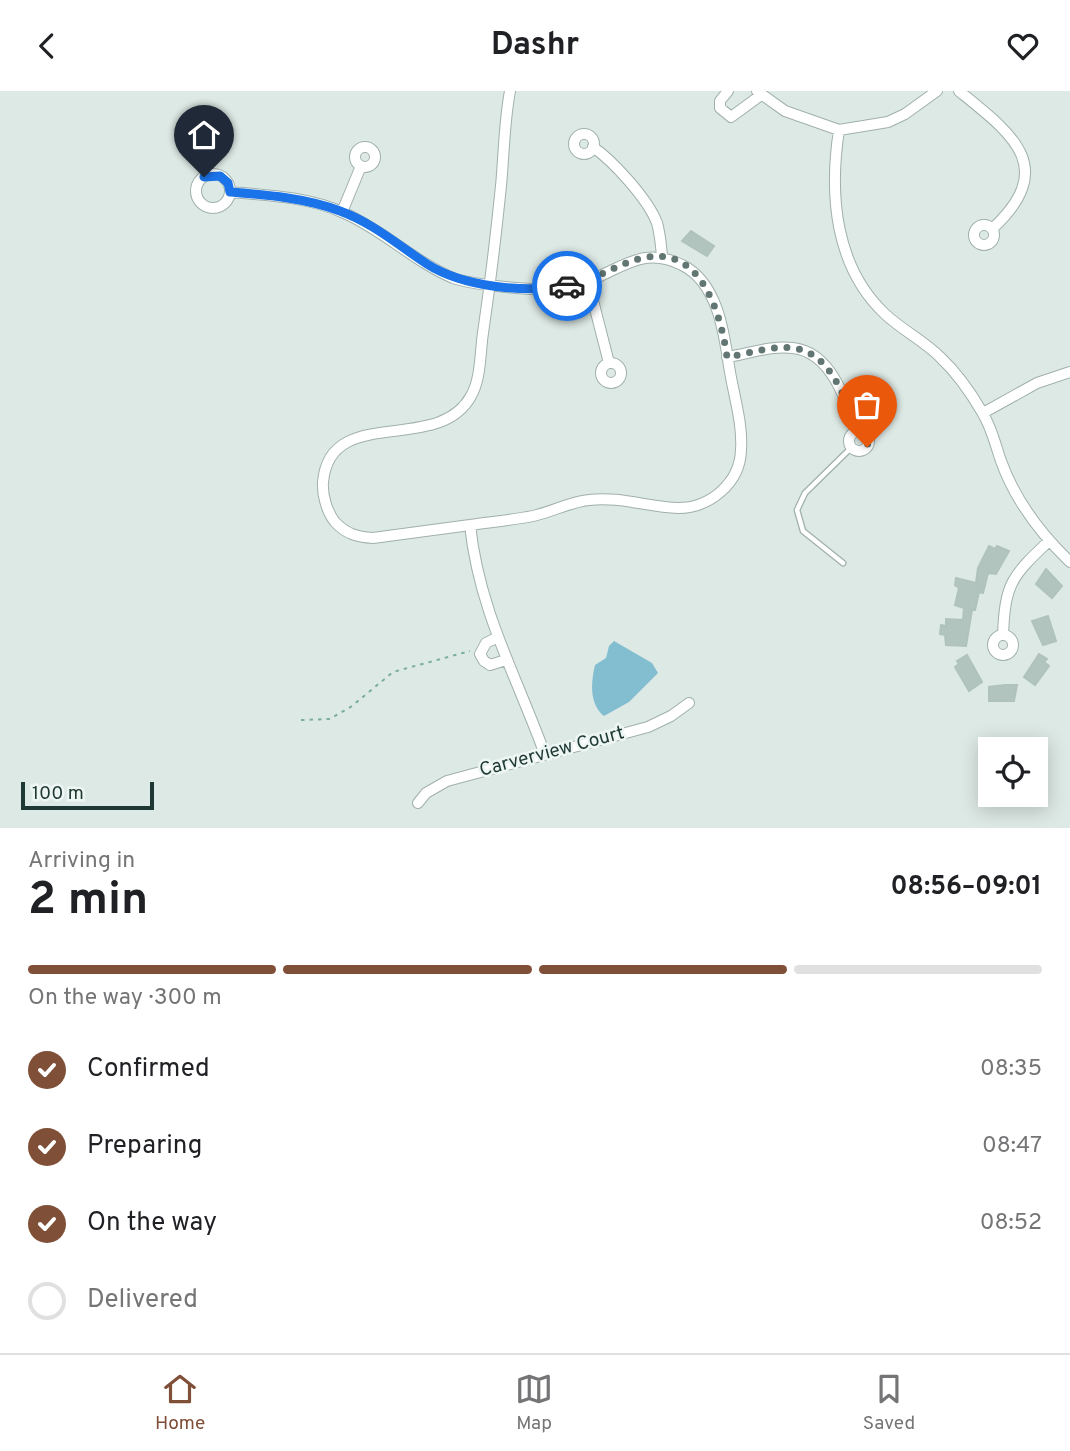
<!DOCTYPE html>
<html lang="en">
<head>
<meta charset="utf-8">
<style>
  :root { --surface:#fff; --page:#f6f6f6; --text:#202124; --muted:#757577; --line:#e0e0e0; --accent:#7f4f38 }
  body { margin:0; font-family:Overpass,sans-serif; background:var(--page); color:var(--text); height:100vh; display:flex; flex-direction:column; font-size:26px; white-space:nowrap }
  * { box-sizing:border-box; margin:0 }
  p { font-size:23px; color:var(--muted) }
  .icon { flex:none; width:38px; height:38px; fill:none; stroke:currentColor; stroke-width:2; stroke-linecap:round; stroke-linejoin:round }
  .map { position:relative; height:737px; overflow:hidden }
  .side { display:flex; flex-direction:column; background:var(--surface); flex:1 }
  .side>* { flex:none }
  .fabs { position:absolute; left:978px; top:646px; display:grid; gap:14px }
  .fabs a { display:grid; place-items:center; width:70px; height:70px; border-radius:0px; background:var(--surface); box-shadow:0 4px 18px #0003; font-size:35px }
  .scale { position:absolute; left:21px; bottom:18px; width:133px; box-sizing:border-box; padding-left:7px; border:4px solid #1e3834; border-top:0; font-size:19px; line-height:24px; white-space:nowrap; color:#1e3834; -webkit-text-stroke:5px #edf6f2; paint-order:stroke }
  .pin { position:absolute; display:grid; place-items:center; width:60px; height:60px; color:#fff; margin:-72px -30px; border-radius:50% 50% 50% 0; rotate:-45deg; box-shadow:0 0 7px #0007 }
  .pin .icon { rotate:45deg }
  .courier { position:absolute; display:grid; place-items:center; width:70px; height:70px; margin:-35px; border:5px solid #1a73e8; border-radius:50%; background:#fff; color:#222; box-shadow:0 2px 9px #0007 }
  .summary em { font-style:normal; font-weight:700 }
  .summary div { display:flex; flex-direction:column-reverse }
  .summary { display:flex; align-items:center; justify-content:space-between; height:119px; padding:0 28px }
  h1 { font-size:46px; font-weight:700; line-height:52px }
  .bar { display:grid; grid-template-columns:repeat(4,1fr); gap:10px 7px; align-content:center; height:84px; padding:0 28px }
  .bar i { height:9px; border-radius:5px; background:var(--line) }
  .bar .selected { background:var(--accent) }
  .bar p { grid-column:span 4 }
  ol { padding:0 28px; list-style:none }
  li { display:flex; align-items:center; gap:21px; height:77px }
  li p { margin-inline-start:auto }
  li .icon { padding:7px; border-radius:50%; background:var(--accent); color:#fff; stroke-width:4 }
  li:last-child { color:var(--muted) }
  li i { width:38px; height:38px; border:4px solid var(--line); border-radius:50% }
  header { display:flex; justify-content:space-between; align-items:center; height:91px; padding:0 28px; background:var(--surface); font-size:32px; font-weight:700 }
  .tab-bar { display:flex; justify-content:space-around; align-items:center; height:98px; border-top:2px solid var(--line); background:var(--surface); font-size:19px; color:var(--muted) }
  .tab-bar a { display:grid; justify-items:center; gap:4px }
  .tab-bar .selected { color:var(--accent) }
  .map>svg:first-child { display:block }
</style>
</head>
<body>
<header><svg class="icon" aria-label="back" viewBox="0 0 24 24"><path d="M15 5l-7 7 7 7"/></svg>Dashr<svg class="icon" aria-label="heart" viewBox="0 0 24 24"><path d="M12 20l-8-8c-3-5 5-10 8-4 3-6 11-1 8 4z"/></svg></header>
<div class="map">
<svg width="1070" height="737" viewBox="0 0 1070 737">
  <rect width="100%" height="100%" fill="#dde9e5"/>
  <path fill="#82bdd0" d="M614,550L652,572L658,582L629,611L604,625C589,613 591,591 595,574L606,567L609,555Z"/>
  <path fill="#b2c4be" stroke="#afc3bc" stroke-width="2" d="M691,140L714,155L707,165L682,150Z
    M989,455L995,458L997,455L1009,460L996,483L988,482L983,502L979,501L975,519H972L966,555L946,554L945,544L940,543L941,534L946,535V528L963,529L964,517L955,514L959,497L955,494L956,487L976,492L978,477Z
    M1046,478L1062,495L1052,507L1036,493Z
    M1048,525L1056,550L1043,554L1032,530Z
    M1039,563L1047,568L1044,571L1049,575L1035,594L1024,586Z
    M967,564L982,591L969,600L955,576L959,573L957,570Z
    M1005,594H1017L1014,610H989V596Z"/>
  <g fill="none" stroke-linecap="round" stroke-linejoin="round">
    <g stroke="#a0b0ac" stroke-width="7">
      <path id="service" d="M843,472L803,440L797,419L805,402L852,356"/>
    </g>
    <g stroke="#a0b0ac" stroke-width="12">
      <path id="minor" d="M510,0C504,32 504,63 501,95C496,144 490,194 483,242C480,262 481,288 471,305C438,365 330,312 323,391C322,404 327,421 335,431C346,443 357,446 373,447L470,434C479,519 516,584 544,661
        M728,0L720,10V17L731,26L761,4
        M757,0L785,20L839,39L888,31L905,23L937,0
        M959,0C1012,43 1059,76 992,138
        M839,39C829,104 835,176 885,223C902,239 924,250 940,266C956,281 971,302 982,321C992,337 995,353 1001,370C1015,409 1041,443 1070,471
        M574 53a10 10 0 1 1 20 0a10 10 0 1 1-20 0Z
        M593,56C613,70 648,108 657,132C660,142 661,154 662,165
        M355 66a10 10 0 1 1 20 0a10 10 0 1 1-20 0Z
        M196 100a17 17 0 1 1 34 0a17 17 0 1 1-34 0Z
        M230,101C267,104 310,106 344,122C383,139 415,171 453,187C469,193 513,197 531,198C550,199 572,196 589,190C623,176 645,155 682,174C717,191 724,240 729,275C733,302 743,332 741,359C740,392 710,417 678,417C648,416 619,405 589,409C569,411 552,421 533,425C512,429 491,431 470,434
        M342,121L361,75
        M974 144a10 10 0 1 1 20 0a10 10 0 1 1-20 0Z
        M588,190L609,272
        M727,266C748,263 772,254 793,257C831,261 846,309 856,340
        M601 282a10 10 0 1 1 20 0a10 10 0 1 1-20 0Z
        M983,322L1037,292L1070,281
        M849 350a10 10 0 1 1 20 0a10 10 0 1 1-20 0Z
        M1003,544C1005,492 1012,485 1049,450
        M993 554a10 10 0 1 1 20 0a10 10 0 1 1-20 0Z
        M498,546L486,552L480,563L484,570L490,574L506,569
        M418,712L426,702L447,690L648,636L671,625L689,612"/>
    </g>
    <path stroke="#7cada2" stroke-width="2" stroke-dasharray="3.5 5" stroke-linecap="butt" d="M301,629L330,628L352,615L393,581L470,560"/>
    <use href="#service" stroke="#fff" stroke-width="4.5"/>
    <use href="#minor" stroke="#fff" stroke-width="10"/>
  </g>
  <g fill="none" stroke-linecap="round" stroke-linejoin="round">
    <path stroke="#617672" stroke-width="7" stroke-dasharray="0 12.6" d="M567,195C594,190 616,173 643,167C701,153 721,223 727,266C748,263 772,254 793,257C831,261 846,309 856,340L864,341L869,346L867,356"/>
    <path stroke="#1a73e8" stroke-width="9" d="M204,86L220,85L228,92L230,101C267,104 305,107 340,120C373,132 398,154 427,173C463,196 524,202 567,195"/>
  </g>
  <g text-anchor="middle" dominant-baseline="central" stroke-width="5" stroke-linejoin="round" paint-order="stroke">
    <g font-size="19" fill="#1e3834" stroke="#edf6f2">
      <text transform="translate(552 661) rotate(-15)">Carverview Court</text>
    </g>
  </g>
</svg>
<div class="fabs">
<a><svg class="icon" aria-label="locate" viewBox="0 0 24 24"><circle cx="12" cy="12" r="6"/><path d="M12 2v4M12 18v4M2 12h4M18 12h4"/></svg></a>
</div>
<div class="scale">100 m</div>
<div class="pin" style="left:867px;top:356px;background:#ea580c"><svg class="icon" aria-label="bag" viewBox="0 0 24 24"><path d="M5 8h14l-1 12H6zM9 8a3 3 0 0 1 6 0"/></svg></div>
<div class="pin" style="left:204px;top:86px;background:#1f2937"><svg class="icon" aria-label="home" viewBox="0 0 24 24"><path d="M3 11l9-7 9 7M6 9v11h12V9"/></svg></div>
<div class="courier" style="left:567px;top:195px"><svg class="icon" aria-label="car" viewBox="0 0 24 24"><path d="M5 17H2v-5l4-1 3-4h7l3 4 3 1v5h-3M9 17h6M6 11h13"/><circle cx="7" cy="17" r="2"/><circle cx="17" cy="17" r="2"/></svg></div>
</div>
<section class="side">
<div class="summary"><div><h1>2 min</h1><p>Arriving in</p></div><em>08:56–09:01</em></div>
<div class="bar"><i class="selected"></i><i class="selected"></i><i class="selected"></i><i></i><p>On the way · 300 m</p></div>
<ol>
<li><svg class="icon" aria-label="check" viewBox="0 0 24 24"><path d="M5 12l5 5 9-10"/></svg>Confirmed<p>08:35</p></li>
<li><svg class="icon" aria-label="check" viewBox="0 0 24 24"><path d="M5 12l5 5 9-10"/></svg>Preparing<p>08:47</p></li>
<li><svg class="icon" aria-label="check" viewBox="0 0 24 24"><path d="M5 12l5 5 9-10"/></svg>On the way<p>08:52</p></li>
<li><i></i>Delivered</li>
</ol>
</section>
<nav class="tab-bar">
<a class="selected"><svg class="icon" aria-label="home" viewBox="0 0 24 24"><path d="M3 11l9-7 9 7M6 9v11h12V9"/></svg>Home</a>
<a><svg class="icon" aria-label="map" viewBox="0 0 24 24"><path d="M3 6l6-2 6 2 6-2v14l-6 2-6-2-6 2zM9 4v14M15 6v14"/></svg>Map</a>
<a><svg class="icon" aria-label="saved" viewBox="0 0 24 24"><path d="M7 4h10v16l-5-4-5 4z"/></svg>Saved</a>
</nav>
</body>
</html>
